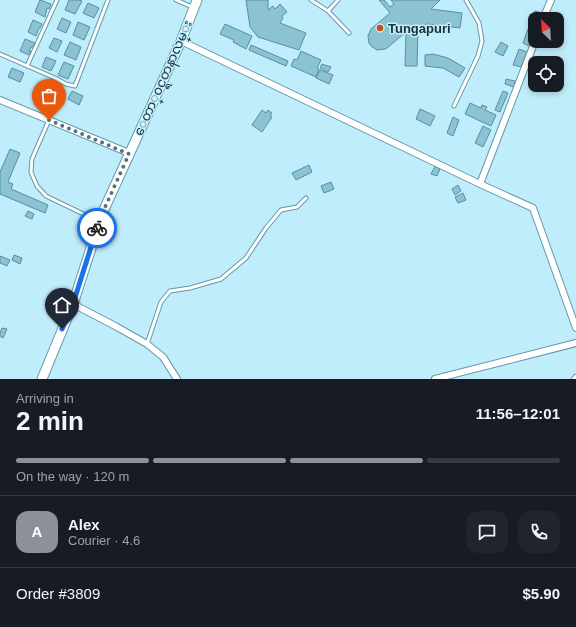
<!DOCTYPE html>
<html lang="en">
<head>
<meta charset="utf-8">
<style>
  :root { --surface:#171b24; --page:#20242c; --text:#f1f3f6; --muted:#9ea1a6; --line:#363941; --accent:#8c9099 }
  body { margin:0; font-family:Arial,"Noto Sans Myanmar",sans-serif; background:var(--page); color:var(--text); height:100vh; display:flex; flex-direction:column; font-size:15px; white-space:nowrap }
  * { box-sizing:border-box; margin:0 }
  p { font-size:13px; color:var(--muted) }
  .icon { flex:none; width:22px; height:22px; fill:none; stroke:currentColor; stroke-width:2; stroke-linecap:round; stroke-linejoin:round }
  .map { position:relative; height:379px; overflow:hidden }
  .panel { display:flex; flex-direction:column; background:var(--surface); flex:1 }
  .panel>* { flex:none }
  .needle { width:26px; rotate:336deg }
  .tools { position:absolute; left:528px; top:12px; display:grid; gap:8px }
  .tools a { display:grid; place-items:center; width:36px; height:36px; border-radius:8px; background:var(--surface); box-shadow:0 2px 6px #0003; font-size:20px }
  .pin { position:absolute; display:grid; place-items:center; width:34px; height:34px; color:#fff; margin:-41px -17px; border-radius:50% 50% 50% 0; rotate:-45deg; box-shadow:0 0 4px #0007 }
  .pin .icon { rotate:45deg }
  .courier { position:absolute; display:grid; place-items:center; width:40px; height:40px; margin:-20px; border:3px solid #1a73e8; border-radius:50%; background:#fff; color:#222; box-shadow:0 1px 5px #0007 }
  .summary em { font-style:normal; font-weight:600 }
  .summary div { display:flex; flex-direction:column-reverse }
  .summary { display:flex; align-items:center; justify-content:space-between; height:68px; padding:0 16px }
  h1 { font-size:26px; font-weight:600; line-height:30px }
  .bar { display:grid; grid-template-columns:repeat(4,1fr); gap:6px 4px; align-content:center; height:48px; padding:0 16px }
  .bar i { height:5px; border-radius:3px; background:var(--line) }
  .bar .current { background:var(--accent) }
  .bar p { grid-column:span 4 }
  .line { display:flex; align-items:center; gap:10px; padding:0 16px; border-top:1px solid var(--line) }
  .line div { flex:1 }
  .round { display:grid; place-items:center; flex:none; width:42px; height:42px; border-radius:12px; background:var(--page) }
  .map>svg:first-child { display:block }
</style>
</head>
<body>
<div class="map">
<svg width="576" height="379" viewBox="0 0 576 379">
  <rect width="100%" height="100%" fill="#c0edfb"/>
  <path fill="#8bc3d3" stroke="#588e9e" d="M40,0L51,4L49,9L47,8L45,17L35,12Z
    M69,0H79L82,1L75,14L65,10Z
    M246,0H268V10L273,6L275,9L280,4L287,12L282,16L283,18L280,23L306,33L299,50L258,37L250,27Z
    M379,0H384L390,7L394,4L391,0H440L431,9L462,13L460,28L426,24L423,28L418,31L417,66H405L406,32L387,48L385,49L377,50L371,46L369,43L368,36L371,29L390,13Z
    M88,3L99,8L94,18L83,13Z
    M535,11L542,13L539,19H535V27L530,24Z
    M62,18L71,22L66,33L57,29Z
    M33,20L42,24L40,28H39L36,36L28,32Z
    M78,22L90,27L84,40L73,35Z
    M225,24L252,36L246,49L233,42L234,40L220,34Z
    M528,29L534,31L529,46L523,43Z
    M54,38L62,41L57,52L49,48Z
    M25,39L35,43L33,47H31L29,51H31L29,55L20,51Z
    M70,42L81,47L76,60L64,55Z
    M501,42L508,46L503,56L495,52Z
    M251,45L288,61L286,66L249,50Z
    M519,49L527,52L521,67L513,65Z
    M301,51L321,60L317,68L319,69L316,77L291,66L294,59L297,60Z
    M433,54L448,58L465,68L459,77L443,68L425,66V55Z
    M46,57L56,61L51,71L42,67Z
    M64,62L74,66L68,79L58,75Z
    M322,64L331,67L328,72L320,68Z
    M12,68L24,73L20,82L8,77Z
    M320,70L333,75L329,84L316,78Z
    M506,79L515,81L514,87L505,84Z
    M50,82L61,87L58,95L47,90Z
    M72,91L83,96L79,105L68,99Z
    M503,91L508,93L500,112L495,110Z
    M470,103L481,108L482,105L487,107L485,110L496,115L491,126L465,114Z
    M420,109L435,116L430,126L416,119Z
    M262,110L266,113L268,110L272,113L270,116L272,117L262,132L252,125Z
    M453,117L459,120L453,136L447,133Z
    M483,126L491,130L483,147L475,143Z
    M10,149L20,153L8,182L13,184L11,189L48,205L45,213L0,194V172Z
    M309,165L312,172L296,180L292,173Z
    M435,166L440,169L437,176L431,174Z
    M331,182L334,189L324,193L321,186Z
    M458,185L461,191L455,195L452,189Z
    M463,193L466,200L458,203L455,197Z
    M28,211L34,214L32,219L25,216Z
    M14,255L22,258L20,264L12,260Z
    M0,256L10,260L7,266L0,263Z
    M2,328L7,329L3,338L0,336V333Z"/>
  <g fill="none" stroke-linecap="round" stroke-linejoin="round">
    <g stroke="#6299a9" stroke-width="5">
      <path id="lane" d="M176,0L192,7
        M311,0L328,11L349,33
        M328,11L338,0
        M0,54L55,78L66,84L75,86L108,0
        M27,66L57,0
        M454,106L478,56L482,41L479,23L466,0
        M49,120L32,159L31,172L37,186L46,196L98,221
        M147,344L161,302L170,291L190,288L221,279L246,258L266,228L281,210L297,207L306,198"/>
    </g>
    <g stroke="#6299a9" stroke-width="8">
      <path id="street" d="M543,19L551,0
        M181,41L480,184L533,208L576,328
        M0,100L129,153
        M480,184L535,41
        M73,304L117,327L147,344L163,357L177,379
        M435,379L576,343
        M575,379L576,378"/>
    </g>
    <g stroke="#6299a9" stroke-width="11">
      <path id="secondary" d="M42,379L73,304L102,214L181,41L197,0"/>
    </g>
    <use href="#lane" stroke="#fff" stroke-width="3"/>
    <use href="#street" stroke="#fff" stroke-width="6"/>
    <use href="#secondary" stroke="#fff" stroke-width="9"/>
  </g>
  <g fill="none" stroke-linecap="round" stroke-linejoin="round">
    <path stroke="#55737d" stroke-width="4" stroke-dasharray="0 7.2" d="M49,120L129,154L102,214L97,228"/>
    <path stroke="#1a73e8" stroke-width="5" d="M62,329L73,304L97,228"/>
  </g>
  <circle fill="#d14a1a" stroke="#c0edfb" stroke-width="1.5" cx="380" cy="28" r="4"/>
  <g text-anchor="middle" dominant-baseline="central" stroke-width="3" stroke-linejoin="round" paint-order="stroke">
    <g font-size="13" font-weight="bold" fill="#1b3239" stroke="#c0edfb" text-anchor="start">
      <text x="388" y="28">Tungapuri</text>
    </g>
    <g font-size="13" fill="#1b3239" stroke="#c0edfb">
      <text transform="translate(163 78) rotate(-66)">ေတာ္၀င္ရတနာလမ္း</text>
    </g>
  </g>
</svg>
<div class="tools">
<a><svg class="needle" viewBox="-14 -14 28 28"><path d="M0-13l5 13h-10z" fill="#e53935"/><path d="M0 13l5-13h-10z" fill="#9ea1a6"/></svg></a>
<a><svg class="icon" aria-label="locate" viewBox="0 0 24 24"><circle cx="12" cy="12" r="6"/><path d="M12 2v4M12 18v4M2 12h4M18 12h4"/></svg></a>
</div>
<div class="pin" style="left:49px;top:120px;background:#ea580c"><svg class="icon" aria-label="bag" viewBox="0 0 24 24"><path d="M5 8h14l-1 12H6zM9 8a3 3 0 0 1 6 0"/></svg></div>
<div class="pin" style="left:62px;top:329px;background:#1f2937"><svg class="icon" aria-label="home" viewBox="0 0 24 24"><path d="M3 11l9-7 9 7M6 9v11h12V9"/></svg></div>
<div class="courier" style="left:97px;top:228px"><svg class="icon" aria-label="bike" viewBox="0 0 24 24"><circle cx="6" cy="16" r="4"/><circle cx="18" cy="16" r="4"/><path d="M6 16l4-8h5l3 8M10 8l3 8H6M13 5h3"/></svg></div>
</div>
<section class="panel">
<div class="summary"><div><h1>2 min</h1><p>Arriving in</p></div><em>11:56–12:01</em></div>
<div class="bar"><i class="current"></i><i class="current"></i><i class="current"></i><i></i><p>On the way · 120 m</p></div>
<div class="line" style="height:72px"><b class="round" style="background:var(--accent);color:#fff">A</b><div><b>Alex</b><p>Courier · 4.6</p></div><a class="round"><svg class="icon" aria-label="chat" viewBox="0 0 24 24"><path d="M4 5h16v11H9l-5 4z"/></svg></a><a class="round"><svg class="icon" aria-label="phone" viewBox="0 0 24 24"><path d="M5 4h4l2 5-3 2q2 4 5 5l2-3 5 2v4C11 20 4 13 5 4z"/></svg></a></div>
<div class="line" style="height:52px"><div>Order #3809</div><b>$5.90</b></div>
</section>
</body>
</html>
